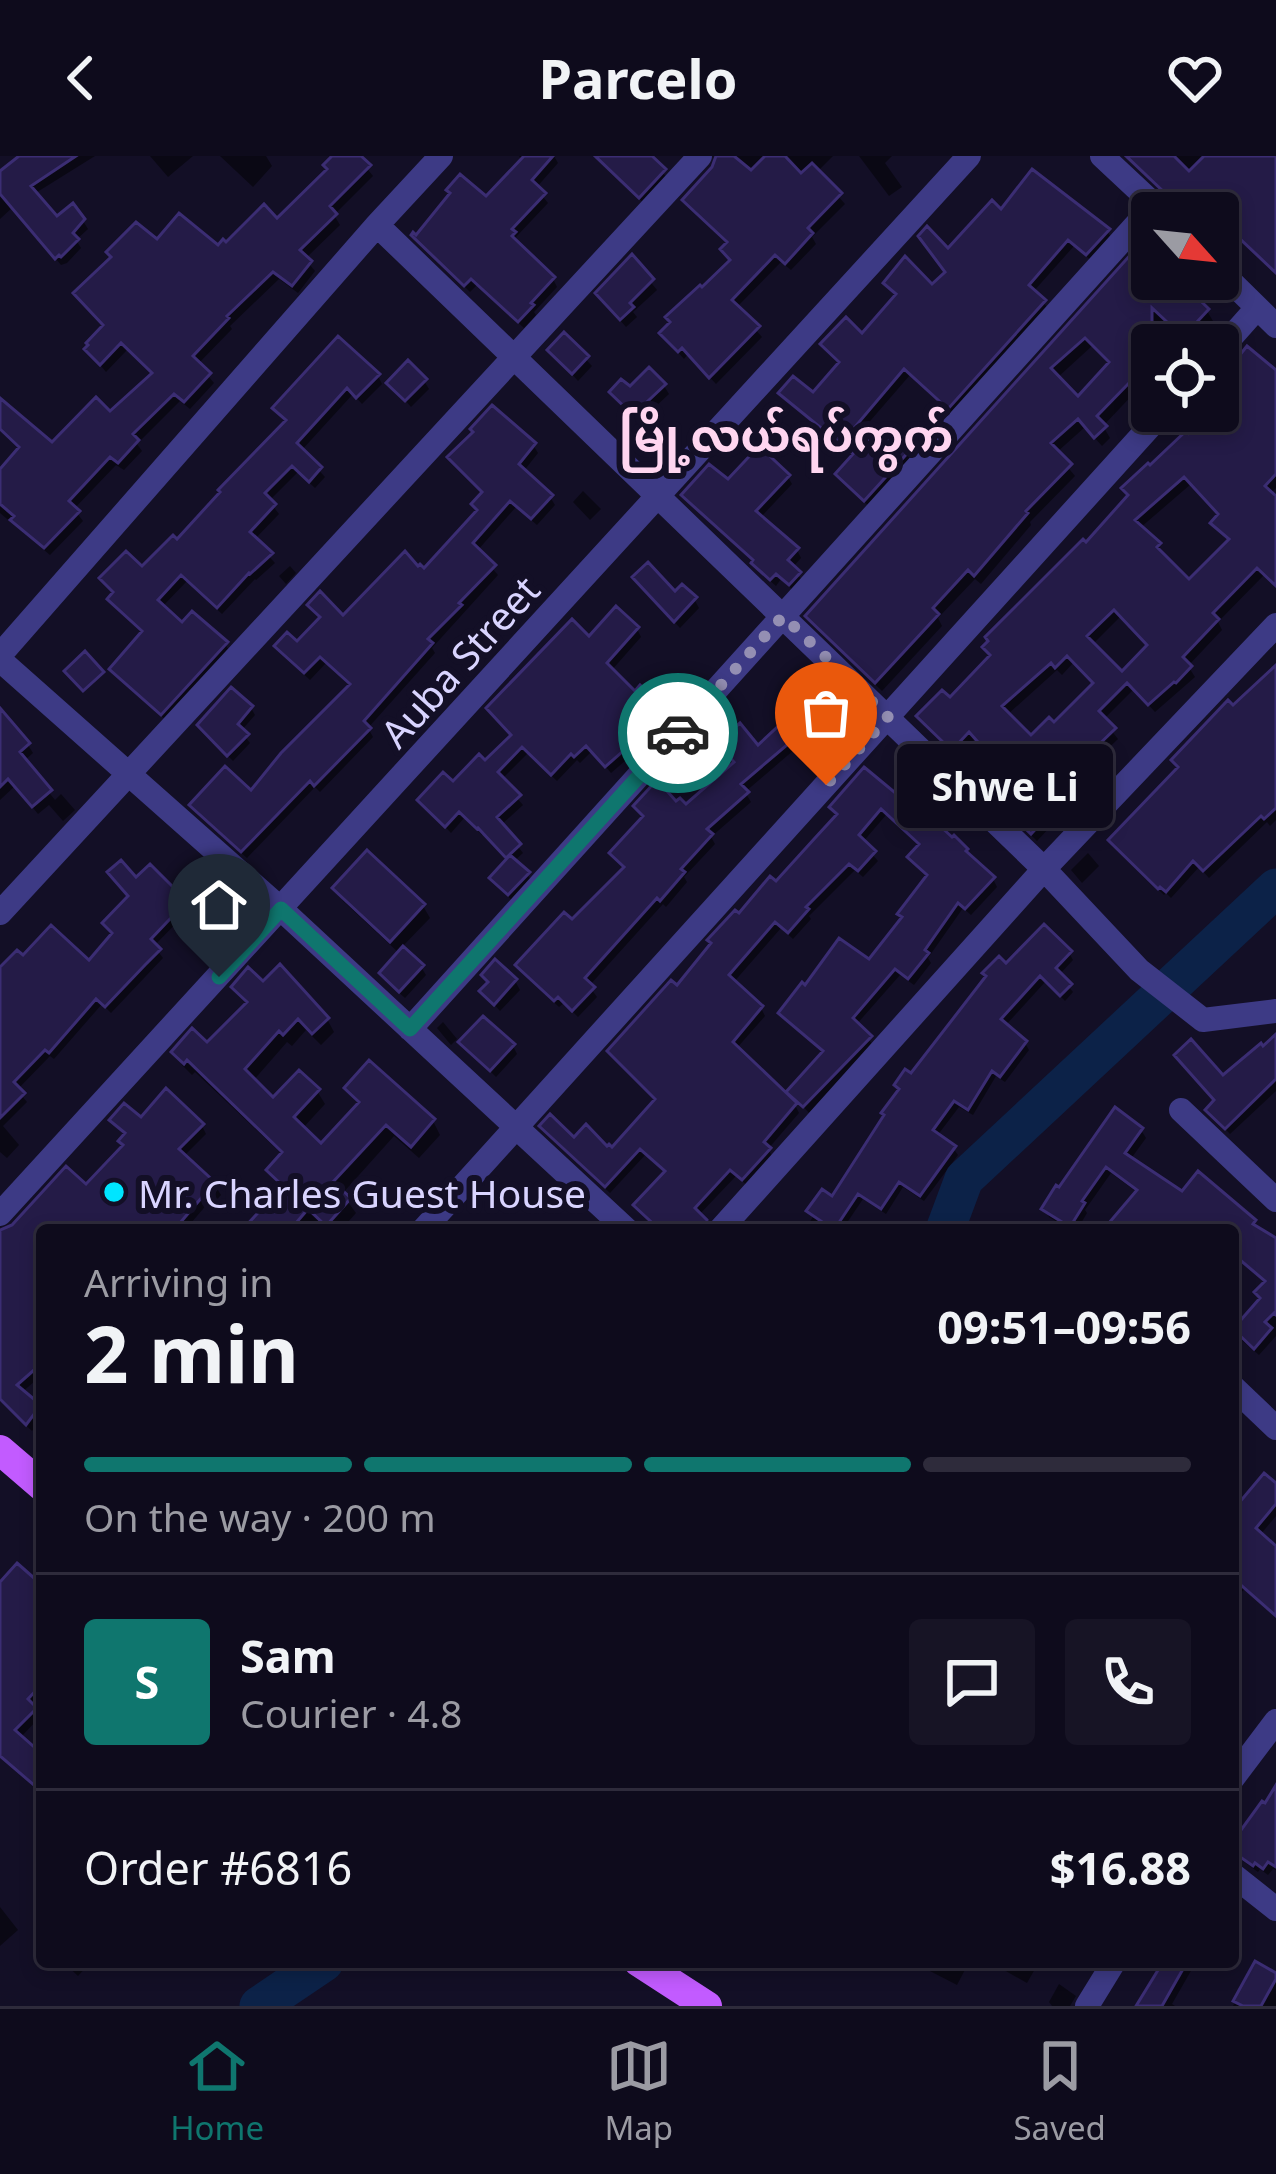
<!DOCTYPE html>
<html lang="en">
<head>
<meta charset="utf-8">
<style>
  :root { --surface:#0e0b1c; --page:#171425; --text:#f1f3f6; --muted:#9b9ba3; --line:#2e2b3b; --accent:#0f766e }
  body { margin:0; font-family:"Noto Sans","Noto Sans Myanmar",sans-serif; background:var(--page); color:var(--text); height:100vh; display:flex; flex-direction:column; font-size:45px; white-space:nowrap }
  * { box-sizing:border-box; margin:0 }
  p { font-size:39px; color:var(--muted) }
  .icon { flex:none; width:66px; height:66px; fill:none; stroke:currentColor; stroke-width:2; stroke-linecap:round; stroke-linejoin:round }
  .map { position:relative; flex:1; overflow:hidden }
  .side { position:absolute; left:36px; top:1068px; width:1203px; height:744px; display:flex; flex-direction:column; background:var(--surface); border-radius:12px; box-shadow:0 6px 18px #0003,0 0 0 3px var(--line) }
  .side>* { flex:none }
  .needle { width:78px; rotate:117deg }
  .buttons { position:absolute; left:1131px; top:36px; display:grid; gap:24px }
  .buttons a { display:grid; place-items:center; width:108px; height:108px; border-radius:12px; background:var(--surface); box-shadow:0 6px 18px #0003,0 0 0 3px var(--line); font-size:60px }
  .pin { position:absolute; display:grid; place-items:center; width:102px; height:102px; color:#fff; margin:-123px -51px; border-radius:50% 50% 50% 0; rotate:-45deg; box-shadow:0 0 12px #0007 }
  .pin .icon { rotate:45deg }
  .courier { position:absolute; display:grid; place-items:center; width:120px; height:120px; margin:-60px; border:9px solid #0f766e; border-radius:50%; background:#fff; color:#222; box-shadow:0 3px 15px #0007 }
  .bubble { position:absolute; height:84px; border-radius:12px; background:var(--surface); box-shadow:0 6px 18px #0003,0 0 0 3px var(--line); font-size:39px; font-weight:700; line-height:84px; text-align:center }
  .summary em { font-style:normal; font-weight:700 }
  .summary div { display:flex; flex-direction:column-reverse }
  .summary { display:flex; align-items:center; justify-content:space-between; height:204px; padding:0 48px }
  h1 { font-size:78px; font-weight:700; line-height:90px }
  .bar { display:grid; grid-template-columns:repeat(4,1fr); gap:18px 12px; align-content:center; height:144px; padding:0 48px }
  .bar i { height:15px; border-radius:9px; background:var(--line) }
  .bar .selected { background:var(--accent) }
  .bar p { grid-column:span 4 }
  .line { display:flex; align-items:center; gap:30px; padding:0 48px; border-top:3px solid var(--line) }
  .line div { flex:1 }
  .round { display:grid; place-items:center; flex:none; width:126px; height:126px; border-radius:12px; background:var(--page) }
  header { display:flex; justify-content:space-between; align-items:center; height:156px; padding:0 48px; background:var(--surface); font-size:54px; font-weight:700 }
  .menu { display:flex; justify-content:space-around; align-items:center; height:168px; border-top:3px solid var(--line); background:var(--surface); font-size:33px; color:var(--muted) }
  .menu a { display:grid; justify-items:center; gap:6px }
  .menu .selected { color:var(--accent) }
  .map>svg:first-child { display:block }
</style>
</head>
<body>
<header><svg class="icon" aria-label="back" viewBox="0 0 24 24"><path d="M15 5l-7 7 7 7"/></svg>Parcelo<svg class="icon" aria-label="heart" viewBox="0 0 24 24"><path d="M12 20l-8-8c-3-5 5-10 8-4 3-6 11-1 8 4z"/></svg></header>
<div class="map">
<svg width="1276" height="1850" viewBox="0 0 1276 1850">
  <rect width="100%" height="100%" fill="#130f26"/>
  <path fill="#0007" fill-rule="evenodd" d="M25,0H95L34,38L56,64L83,65L88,73L76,84L81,92L67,107L61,109L13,51L0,63V19Z
    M150,0H193L168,21Z
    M220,0H266L272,10L253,31Z
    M336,0H357L373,20L334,59L340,69L305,103L315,115L298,137L279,123L230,170L232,173L198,208L214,227L190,253L180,245L137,288L142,295L124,314L116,309L74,353L83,365L50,399L0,357V317L21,294L0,275V246L53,290L110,260L153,219L127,194L106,216L88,194L158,87L218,94L277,66L330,15Z
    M519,0H554L558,7L536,32L548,47L516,81L518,86L516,88L553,123L557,131L534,156L536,159L524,172L477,129L470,136L417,83L486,44L523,6Z
    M602,0H648L668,23L645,48L605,11L600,2Z
    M719,0H781L784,3L786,0H833L817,16L845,48L812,81L816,88L791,114L781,106L736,152L762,181L716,228L688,198L684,203L668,185L732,106L728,89L691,53L686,44L715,13Z
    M859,0H892L885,7L902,31L889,40Z
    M1125,0H1266L1276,13V117L1218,62V57H1185Z
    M1002,58L1107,75L1112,83L1092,105L1074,90L1033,136L1049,153L953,259L910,219L858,279L880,300L911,292L916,300L870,351L843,326L839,318L854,301L787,246L782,238L813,241L841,208L828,196L862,181L898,140L887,127L932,132L948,118V96Z
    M1152,100V123H1175L1207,155L1213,165L1190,189H1152V235L1147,239L1140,231L1103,270L1110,282L1102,290L1085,271L1056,297L1075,320L1030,366L1031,369L981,428L975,423L938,462L942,470L882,535L815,470L809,460ZM1092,190L1111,209L1078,244L1057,222Z
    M632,103L657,134L633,156L637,161L626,171L604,146Z
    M564,180L592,210L578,225L551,194Z
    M338,184L378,220L382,228L362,248L353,238L301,295L325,321L315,332L298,316L269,345L279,358L254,384L275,407L256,424L255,423L222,458L187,425L162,451L182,470L225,488L230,496L167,565L117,521L113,513L144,477L115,451L111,443L115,438L103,423L142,415L177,387L288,267L276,253Z
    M1276,217V332L1270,338L1276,344V430L1264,419L1218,466L1222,474L1188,510L1195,521L1155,556L1134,533L1103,564L1118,583L1091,609L1095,616L1063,648L1066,654L1037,685L1004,652L999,643L1011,630L998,618L993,609L996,606L975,583L960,599L955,594L953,596L925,570L920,561L950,545L1086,391L1189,281L1214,255H1218V251L1236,233L1227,220ZM1191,328L1220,360L1214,367L1230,386L1189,428L1158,389L1140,372ZM1120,461L1149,491L1122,519L1092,489ZM1073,507L1095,530L1054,570L1031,584L1007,559L1057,514L1062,519Z
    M424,225L429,233L411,251L390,227Z
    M664,230L669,238L639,266L612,236Z
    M533,289L538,297L523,316L550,341L555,349L537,369L516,351L477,395L498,419L432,492L435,497L368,572L373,581L320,636L315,631L247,702L197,658L193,650L251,638L352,531L326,507L310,524L282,498L278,490L297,489L322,464L311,449L343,463L424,416L479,356L484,338L451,302Z
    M788,321L792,328L760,362L797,394L801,402L792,412L803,425L794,435L781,423L776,430L759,415L755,407L689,347L684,340Z
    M583,335L601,353L590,364L573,346Z
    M290,410L296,417L286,428L279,420Z
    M641,430L694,443L699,452L680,472Z
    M637,473L641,481L611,515L635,539L657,550L662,558L629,591L633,598L611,617L592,595L580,607L577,604L557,625L528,597L501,624L523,649L501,669L523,697L513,706L527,718L532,726L514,746L498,731L493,723L509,704L484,677L482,679L465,661L451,677L421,645L453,629L485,608L513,581L590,485Z
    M1276,513V664L1270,670L1267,666L1209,722L1199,711L1171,742L1166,737L1164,739L1116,692L1112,684L1233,553Z
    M251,552L255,559L241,575L250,587L233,605L204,576Z
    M814,571L819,578L798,598L794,594L745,636L751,646L711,681L715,688L684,721L687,726L666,751L663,748L589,830L597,841L578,861L564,847L559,851L523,817L518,809L572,767L626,713L613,698L676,649L686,653L758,593Z
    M0,586L28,589L33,597L24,605L55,644L61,638L75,654L63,665L49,649L38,658L15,630L0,644Z
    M865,615L970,702L993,723L997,731L971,759L963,752L928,802L931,807L914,829L900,819L856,869L874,890L809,957L790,936L824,898L786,865L781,857L870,807L904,764L929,721L911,701L921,691L886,659L862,687L878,705L863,721L855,714L809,760L811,763L793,783L781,772L733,827L761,852L765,860L736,893L795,949L799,957L768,993L773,1002L748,1030L736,1020L698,1060L710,1074H654L656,1071L637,1049L667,1018L646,998L610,1037L547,978L543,970L574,985L613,995L657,946L611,896L677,834L739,761L776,729L838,661L833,652Z
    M1088,697L1099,710L1082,727L1071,714Z
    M367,698L423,750L430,762L401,792L421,811L426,819L405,842L387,826L382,818L400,798L343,745L336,733Z
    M136,726L185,747L189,754L154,790L163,802L111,857L102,848L54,903L50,900L17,934L27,946L3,970L19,989L7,1002L0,996V816L23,804L89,808L114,780L106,768L131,742Z
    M222,759L227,767L208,787L188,764Z
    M1069,797L1073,804L1059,819L1073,836L1065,845L1046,825L1005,870L1025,887L1029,894L1005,926L996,920L973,959L959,951L937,980L953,992L958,999L924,1045L903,1031L886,1058L863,1043L842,1074H804L813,1061L810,1055L832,1044L912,921L1007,811Z
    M515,825L520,834L500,855L483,836Z
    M263,829L327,863L334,876L321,889L306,874L292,890L287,886L253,925L274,945L317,935L325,948L302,973L321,992L360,950L348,933L433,965L440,979L419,1002L394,980L342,1038L356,1057L341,1074H327L317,1065L309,1074H246L284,1033L269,1014L283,999L195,916L192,919L182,909L175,896L207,890L248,850L234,831Z
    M443,866L457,883L451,889L437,872Z
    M1276,881V935L1230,978L1208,954L1216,946L1223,923Z
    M462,887L513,890L517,898L496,921Z
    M113,964L202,970L206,978L183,1001L216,1031L221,1039L212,1049L209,1046L185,1074H42V1219L21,1237L42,1256V1262L32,1275L0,1245V1078L86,1033L125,991L126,980Z
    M1141,974L1146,982L1130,1004L1183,1039L1254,1066L1260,1076L1276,1086V1180L1259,1199L1240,1183L1236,1175L1262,1144L1266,1127L1237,1102L1234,1107L1233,1074H1115L1138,1037L1111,1017L1085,1054L1087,1057L1077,1074H1070L1049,1061L1045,1053Z
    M1276,1331V1360L1260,1379L1276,1394V1461L1245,1433L1237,1440L1233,1436V1358Z
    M0,1429L42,1432V1540L32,1551L39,1562L20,1582L42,1602V1638L0,1602Z
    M1276,1635V1714L1273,1713L1268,1719L1260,1713L1258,1716L1236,1700L1233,1690L1266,1652Z
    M0,1751L18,1774L0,1790Z
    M63,1806H91L78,1820Z
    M923,1806H969L957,1829L928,1814Z
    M990,1806H1039L1027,1827Z
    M1166,1806H1196L1172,1848L1175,1850H1139Z
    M1256,1809L1276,1820V1850H1233Z
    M1059,1828L1076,1840L1070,1850H1052L1049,1846Z"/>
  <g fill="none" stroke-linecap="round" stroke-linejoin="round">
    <path stroke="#0c2248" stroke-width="39" d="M945,1074L964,1023L1276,732
      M259,1850L324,1806"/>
  </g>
  <path fill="#241b47" stroke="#3b2d73" stroke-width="3" fill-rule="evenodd" d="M19,0H76L31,30L57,60L73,47L85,63L73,77L79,83L61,101L59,99L55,103L0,38V15Z
    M332,0H361L371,9L330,50L337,58L300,94L312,105L292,130L273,116L227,160L229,162L193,200L211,217L184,246L174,238L133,278L139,284L118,307L110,301L69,345L80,355L44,392L10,364L14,360L0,348V313L19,291L0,273V242L52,286L96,241L110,255L152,217L121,187L100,209L84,193L88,189L86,187L103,169L73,137L111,101L106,96L136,66L157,83L179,57L218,89L223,83L226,86L264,48L277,62L327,13L323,9Z
    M524,0H553L532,24L546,37L512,73L516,76L512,80L555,121L531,147L534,149L518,166L471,123L464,130L411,79L413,76L416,79L450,37L446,34L460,18L486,40Z
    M595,0H652L666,13L639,42Z
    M716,0H734L751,14L765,0H785L801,17L812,7L842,37L808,72L813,77L785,108L775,99L732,144L760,170L709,222L682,192L678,196L659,177L670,166L665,161L700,129L702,131L730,104L720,93L727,86L682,44L712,11Z
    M1126,0H1174L1189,15L1204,0H1276V117L1218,62V57H1186Z
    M1032,13L1110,73L1086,99L1068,84L1029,129L1046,144L948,253L904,213L854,272L879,295L897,276L914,290L864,345L835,318L853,298L778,237L793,220L813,236L839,206L820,188L846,161L862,177L896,138L883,127L905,100L932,128L945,116L918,80L927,70L948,92L992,44L1001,53Z
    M1142,86L1152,95V123H1178L1209,153L1183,181L1152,152V220L1140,231L1133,223L1097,260L1107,270L1094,282L1078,263L1051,287L1072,308L1026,355L1028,357L974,420L968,414L933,452L939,458L875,527L805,460ZM1085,182L1109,206L1078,240L1051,212Z
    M632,98L654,123L630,147L634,151L620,164L595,137Z
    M564,176L589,200L572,218L547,194Z
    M338,180L380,218L356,242L347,232L297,287L322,311L309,326L292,310L265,337L276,348L250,376L273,397L250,418L249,417L217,452L181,419L158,444L182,466L192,455L228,486L161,559L109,513L142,475L107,443L113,436L99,422L126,395L142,410L173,379L177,383L220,336L218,334L286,264L272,252Z
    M1247,190L1276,214V318L1265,330L1276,340V430L1257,412L1213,457L1219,463L1183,501L1192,510L1176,527L1174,526L1148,549L1127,527L1099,555L1116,572L1087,600L1092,605L1059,639L1063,643L1031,678L995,643L1010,628L989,609L994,604L969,576L954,592L948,587L946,589L916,560L942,534L950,541L990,499L982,491L988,485L985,481L1083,383L1086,386L1128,339L1121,332L1148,307L1150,309L1187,274L1189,277L1210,255H1218V247L1235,230L1223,220ZM1184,321L1218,358L1210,367L1229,383L1189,423L1157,391L1161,387L1135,364ZM1114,454L1147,489L1122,515L1087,480ZM1067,500L1093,527L1054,566L1049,561L1031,579L1002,550L1051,507L1055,512Z
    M408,204L427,223L405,245L386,227Z
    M649,211L666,228L633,259L609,236L621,223L630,230Z
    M492,249L536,287L519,308L553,339L531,363L510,345L473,387L496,409L459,447L462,449L428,483L433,487L364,565L371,572L314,630L310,625L241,696L189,649L225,610L251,634L281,597L350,528L320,501L304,517L274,490L287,476L297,485L320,461L307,449L320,435L343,459L405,395L418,410L420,408L424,412L477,354L471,348L482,336L447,301L473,276L470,273Z
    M759,290L790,319L756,355L799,392L788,404L801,416L789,429L776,418L770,424L751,407L753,404L681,339L709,308L728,323Z
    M648,406L675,435L682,428L697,441L674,466L632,421Z
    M616,450L639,471L607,507L635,535L640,529L660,548L626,582L631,588L605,611L586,590L574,601L571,598L551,619L522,591L498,616L521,639L497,661L521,688L506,702L478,672L477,673L459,656L445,671L417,644L443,616L453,625L479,598L485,604L511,579L486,552L572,463L589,480Z
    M85,495L104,516L83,535L64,515Z
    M1276,509V652L1264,663L1261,660L1203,715L1193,705L1166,736L1160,731L1158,733L1108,684L1178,611L1171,604L1228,544L1233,549Z
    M231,531L253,550L238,568L249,578L227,600L197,569Z
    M800,550L817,569L792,592L788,588L741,628L749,636L707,673L713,678L681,713L685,716L660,745L657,742L585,822L595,831L572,855L558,841L554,845L515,809L564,756L572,763L624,711L609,697L643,660L633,650L657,624L676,645L680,642L686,648L734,606L717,587L740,567L758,589Z
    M0,552L30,587L20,596L52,634L32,651L8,623L0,631Z
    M864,611L899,640L903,636L952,681L954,679L968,693L966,695L995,721L965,753L958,747L925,794L929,797L908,823L895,813L853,862L872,880L803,951L786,936L823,895L778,857L802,826L805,829L839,782L869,803L902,761L897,758L927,719L907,701L919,688L881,653L859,679L876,695L858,715L849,708L806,751L809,753L788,777L775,766L729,819L763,850L733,886L797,947L764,986L771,992L742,1024L730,1014L695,1052L707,1064L704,1074H660L633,1049L665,1015L640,993L605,1031L539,970L550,958L574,981L586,968L607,990L609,988L612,991L655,943L607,895L671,824L677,829L711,787L707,784L735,754L739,757L770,720L776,725L815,682L837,658L829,651Z
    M367,694L425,748L390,786L332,732Z
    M510,699L530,716L508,739L489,722Z
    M121,704L136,721L150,708L187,745L151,783L161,793L145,809L105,851L96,843L49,897L45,894L14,926L25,937L0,962V811L17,794L23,799L51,769L89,804L112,777L102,767L128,740L107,716Z
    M207,740L224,757L202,780L184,763Z
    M1044,768L1072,795L1056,812L1072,828L1060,840L1040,820L1001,863L1027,885L1000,921L992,915L968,954L954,945L933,974L956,990L920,1040L899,1026L881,1053L858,1038L834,1074L806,1055L822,1033L832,1040L884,959L881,957L899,933L894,929L905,913L911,917L986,820L982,817L999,800L1006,807Z
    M403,790L424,809L399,836L379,817Z
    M495,803L517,823L494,849L479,835L488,826L481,819Z
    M280,808L329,862L312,878L298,863L283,879L279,875L245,913L273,941L299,914L320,933L294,961L321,987L359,946L344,932L369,904L435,963L411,991L386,969L333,1026L351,1042L326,1070L308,1053L290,1074H242L283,1030L266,1014L282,996L187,904L184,908L171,896L192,872L207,886L247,846L231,831L248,811L263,825Z
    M483,860L515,888L490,915L458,886Z
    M1276,878V923L1225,973L1205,954L1214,944L1174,899L1191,883L1223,919L1261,887L1263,890Z
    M166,932L204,968L179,993L218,1029L206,1043L203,1040L174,1074H42V1207L17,1229L41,1249L26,1269L0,1243V1074L12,1069L66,1010L86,1028L123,989L118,985L125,977L109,964L124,947L141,961Z
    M1115,951L1143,972L1125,997L1182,1035L1198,1015L1256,1064L1253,1068L1276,1082V1159L1274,1157L1265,1166L1272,1172L1254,1193L1233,1173L1260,1142L1254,1136L1265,1125L1233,1098V1074H1103L1137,1034L1106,1011L1082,1045L1085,1047L1070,1071L1041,1053L1056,1029L1059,1031Z
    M1264,1317L1276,1327V1348L1256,1372L1276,1390V1460L1233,1422V1354Z
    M17,1407L42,1429V1528L28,1543L37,1552L15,1574L42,1598V1636L0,1600V1426Z
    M1276,1629V1711L1268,1706L1263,1713L1255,1707L1253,1710L1233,1696V1685L1262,1645L1265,1647Z
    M1255,1805L1276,1817V1823L1261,1850H1243L1233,1845Z
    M1163,1806H1187L1162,1850H1136Z"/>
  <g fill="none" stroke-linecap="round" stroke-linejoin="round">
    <path stroke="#3d3a85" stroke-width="24" d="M1102,0L1163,57
      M377,69L1044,713L1139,814L1203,864L1276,855
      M1218,113L1276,170
      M1218,196L1257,152
      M0,499L377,69L441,0
      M0,504L281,753L627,1074
      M0,757L700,0
      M410,873L1154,49
      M1181,954L1276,1044
      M0,1058L969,0
      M423,1074L1164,255
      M720,1074L1044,713L1276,469
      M1233,1231L1276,1272
      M1233,1622L1276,1565
      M1233,1719L1276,1753
      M1087,1850L1114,1806"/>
    <path stroke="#c25bff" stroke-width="30" d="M0,1294L42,1330
      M639,1806L707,1850"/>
  </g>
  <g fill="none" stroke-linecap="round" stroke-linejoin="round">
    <path stroke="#948fb3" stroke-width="12" stroke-dasharray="0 21.6" d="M678,577L783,460L888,561L826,629"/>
    <path stroke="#0f766e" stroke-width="15" d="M219,821L281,753L410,873L678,577"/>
  </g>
  <circle fill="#00e5ff" stroke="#130f26" stroke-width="4.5" cx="114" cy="1036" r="12"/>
  <g text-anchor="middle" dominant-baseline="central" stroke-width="12" stroke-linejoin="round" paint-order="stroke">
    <g font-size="39" fill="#d9d4ff" stroke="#130f26">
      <text transform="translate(459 505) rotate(-48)">Auba Street</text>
    </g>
    <g font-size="39" fill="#d9d4ff" stroke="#130f26" text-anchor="start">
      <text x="138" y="1036">Mr. Charles Guest House</text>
    </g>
    <g font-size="45" font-weight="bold" fill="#ffd6f0" stroke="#130f26">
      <text x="786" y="278">မြို့လယ်ရပ်ကွက်</text>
    </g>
  </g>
</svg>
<div class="buttons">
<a><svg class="needle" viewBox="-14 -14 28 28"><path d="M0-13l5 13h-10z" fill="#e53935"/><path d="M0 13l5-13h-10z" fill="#9b9ba3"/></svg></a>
<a><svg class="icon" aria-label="locate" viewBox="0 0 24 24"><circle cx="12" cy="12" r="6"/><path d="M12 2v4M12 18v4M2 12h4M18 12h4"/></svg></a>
</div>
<div class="pin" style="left:826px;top:629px;background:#ea580c"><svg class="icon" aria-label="bag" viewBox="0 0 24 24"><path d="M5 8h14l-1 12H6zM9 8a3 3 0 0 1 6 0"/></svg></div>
<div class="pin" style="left:219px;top:821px;background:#1f2937"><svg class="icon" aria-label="home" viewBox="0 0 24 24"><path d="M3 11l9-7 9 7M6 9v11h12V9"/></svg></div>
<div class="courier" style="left:678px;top:577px"><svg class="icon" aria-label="car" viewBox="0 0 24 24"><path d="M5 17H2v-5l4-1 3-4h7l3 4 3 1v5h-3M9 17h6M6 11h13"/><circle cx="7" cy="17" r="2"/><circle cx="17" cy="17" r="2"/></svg></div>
<div class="bubble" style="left:897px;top:588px;width:216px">Shwe Li</div>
<section class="side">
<div class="summary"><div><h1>2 min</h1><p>Arriving in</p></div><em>09:51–09:56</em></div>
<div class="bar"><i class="selected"></i><i class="selected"></i><i class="selected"></i><i></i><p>On the way · 200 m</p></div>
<div class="line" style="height:216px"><b class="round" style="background:var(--accent);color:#fff">S</b><div><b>Sam</b><p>Courier · 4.8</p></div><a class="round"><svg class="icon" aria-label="chat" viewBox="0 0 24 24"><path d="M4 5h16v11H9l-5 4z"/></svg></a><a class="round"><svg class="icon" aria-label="phone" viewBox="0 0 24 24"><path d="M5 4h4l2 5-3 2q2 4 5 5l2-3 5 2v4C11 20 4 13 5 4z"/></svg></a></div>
<div class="line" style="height:156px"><div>Order #6816</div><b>$16.88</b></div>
</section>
</div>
<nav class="menu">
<a class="selected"><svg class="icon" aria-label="home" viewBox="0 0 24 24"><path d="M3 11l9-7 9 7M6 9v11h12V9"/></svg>Home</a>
<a><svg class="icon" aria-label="map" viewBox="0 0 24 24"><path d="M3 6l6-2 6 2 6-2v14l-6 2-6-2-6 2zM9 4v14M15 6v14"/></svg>Map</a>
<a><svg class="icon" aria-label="saved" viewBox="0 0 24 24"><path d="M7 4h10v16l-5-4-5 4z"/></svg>Saved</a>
</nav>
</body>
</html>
